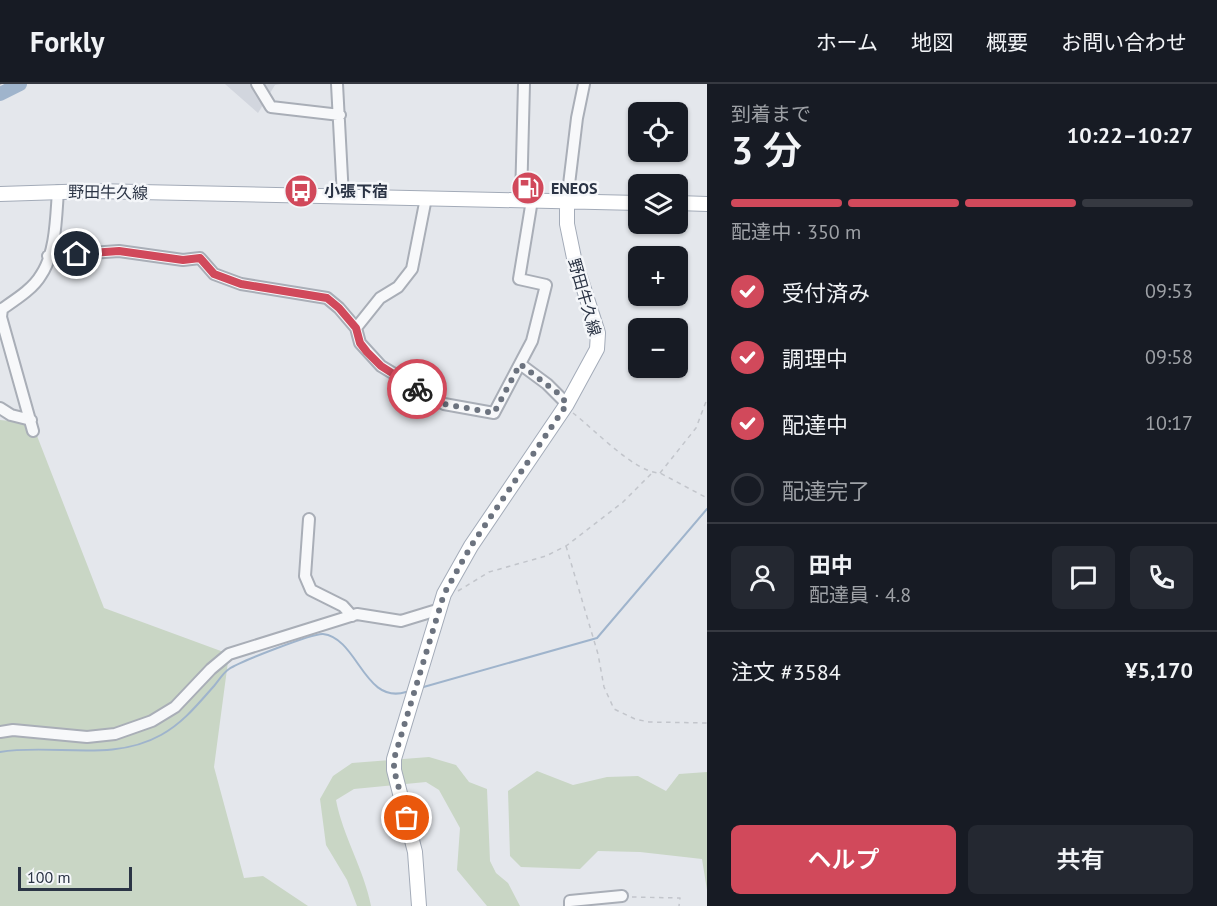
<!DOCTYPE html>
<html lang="ja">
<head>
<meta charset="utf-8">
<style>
  :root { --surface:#171b24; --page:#242831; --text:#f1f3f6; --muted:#9ea1a6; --line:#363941; --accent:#d1495b }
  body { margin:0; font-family:"PT Sans","Noto Sans JP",sans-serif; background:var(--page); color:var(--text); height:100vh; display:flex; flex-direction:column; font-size:22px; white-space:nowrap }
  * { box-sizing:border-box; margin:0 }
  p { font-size:20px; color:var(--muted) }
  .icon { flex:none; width:33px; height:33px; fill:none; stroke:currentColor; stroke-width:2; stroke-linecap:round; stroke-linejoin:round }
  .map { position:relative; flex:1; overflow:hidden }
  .side { display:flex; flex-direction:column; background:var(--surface); width:510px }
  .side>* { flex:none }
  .buttons { position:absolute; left:628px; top:18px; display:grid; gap:12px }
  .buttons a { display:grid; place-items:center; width:60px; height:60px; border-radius:9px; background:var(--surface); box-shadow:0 2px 4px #0004; font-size:30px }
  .scale { position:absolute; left:18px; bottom:15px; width:114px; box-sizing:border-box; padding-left:6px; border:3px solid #2b3445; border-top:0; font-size:16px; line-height:21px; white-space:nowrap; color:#2b3445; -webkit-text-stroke:4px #f4f6f9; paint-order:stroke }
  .pin { position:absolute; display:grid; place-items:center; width:51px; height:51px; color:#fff; margin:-26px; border:3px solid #fff; border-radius:50%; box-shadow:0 2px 6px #0007 }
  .courier { position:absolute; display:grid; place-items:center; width:60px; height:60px; margin:-30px; border:4px solid #d1495b; border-radius:50%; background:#fff; color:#222; box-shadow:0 2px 8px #0007 }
  .overview em { font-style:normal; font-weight:600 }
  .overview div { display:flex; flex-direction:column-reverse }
  .overview { display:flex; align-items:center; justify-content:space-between; height:102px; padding:0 24px }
  h1 { font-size:39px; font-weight:600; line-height:45px }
  .bar { display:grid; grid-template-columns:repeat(4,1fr); gap:9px 6px; align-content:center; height:72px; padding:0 24px }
  .bar i { height:8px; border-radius:4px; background:var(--line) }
  .bar .selected { background:var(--accent) }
  .bar p { grid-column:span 4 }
  .line { display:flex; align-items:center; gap:15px; padding:0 24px; border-top:2px solid var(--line) }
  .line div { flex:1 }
  .round { display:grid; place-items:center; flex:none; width:63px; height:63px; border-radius:9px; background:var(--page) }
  ol { padding:0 24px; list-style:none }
  li { display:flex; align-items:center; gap:18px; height:66px }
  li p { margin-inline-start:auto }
  li .icon { padding:6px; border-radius:50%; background:var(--accent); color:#fff; stroke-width:4 }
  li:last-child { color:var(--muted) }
  li i { width:33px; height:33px; border:3px solid var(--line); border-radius:50% }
  .action { display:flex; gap:12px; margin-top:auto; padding:12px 24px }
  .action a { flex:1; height:69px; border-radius:9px; background:var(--accent); color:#fff; font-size:24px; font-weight:600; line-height:69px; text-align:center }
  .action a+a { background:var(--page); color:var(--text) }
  header { display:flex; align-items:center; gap:36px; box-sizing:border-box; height:84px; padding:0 30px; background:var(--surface); border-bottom:2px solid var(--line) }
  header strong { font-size:28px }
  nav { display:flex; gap:33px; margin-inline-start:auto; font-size:21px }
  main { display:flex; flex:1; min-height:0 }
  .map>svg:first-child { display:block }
</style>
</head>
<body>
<header>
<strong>Forkly</strong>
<nav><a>ホーム</a><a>地図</a><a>概要</a><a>お問い合わせ</a></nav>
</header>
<main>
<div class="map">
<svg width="707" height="822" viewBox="0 0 707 822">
  <rect width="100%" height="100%" fill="#e4e7ec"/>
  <path fill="#d2d6de" d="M225,0H281L275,1L258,29Z"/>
  <path fill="#c9d6c5" d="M0,336L32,339L104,524L229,570L214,683L244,794L263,792L308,822H0Z
    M429,673L456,681L469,698L487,705L490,777L496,789L508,799L520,822H487L457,786L460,744L439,706L426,698L354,705L336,716C343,753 364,785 371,822H357L347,796L326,761L320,715L333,692L352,679Z
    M537,687L573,701L607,693L638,692L666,707L679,690L707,688V806L702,775L640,768L598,767L580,785L521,783L510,772L508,707Z"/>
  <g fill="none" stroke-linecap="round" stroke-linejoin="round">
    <path stroke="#9fb4cc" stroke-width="2" d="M420,604L597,554L707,425
      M0,668C53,659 111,679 161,651C183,639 198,620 214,602C219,596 223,589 229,585C239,578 313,549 323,550C358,554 364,621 406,608"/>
    <path stroke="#9fb4cc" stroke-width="14" d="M0,10L20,0"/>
    <g stroke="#a9aeb7" stroke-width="14">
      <path id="minor" d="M257,0L271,23L340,31
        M337,0L343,113
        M521,116L524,0
        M567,117L577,34L584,0
        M48,172L119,167L183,176L200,174L214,190L241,200L327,214L339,224L356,244L360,259L381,282L444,320L494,329L532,257L546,201L519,195L532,116
        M356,244L380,214L398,203L412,185L426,114
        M520,280L547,300L567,320
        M0,324L11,331L31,336
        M33,347L1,233L2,225C15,216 33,205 41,191C56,169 56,133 58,107
        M309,435L305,492L311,506L343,522L352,532
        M0,648L13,646L87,653L115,650L152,637L175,623L211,585L229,570L357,530L401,537L437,526
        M570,822V817L622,812"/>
    </g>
    <g stroke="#a3abb8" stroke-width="16">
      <path id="major" d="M0,110L93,107L639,119
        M678,119L707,120
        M419,822L415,768L394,686V675L444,510L471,462L567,320L597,265L598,249L574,174L567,140V117"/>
    </g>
    <path stroke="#c2c5cb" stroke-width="1.5" stroke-dasharray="4.5 4.5" stroke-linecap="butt" d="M0,1L1,0
      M573,329C594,345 635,389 660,389L707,414
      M660,389L696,344L707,315
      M566,462L598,570L604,603L614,625L635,635L649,638L707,639
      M458,507L489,488L546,472L566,462L623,418L652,389
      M632,813L680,814L679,822"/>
    <use href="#minor" stroke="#f7f8fa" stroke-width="10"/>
    <use href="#major" stroke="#fff" stroke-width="14"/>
  </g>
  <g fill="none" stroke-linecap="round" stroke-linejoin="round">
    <path stroke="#6c737f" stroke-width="6" stroke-dasharray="0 10.8" d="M407,734L394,686V675L444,510L471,462L567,320L559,310L520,280L494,329L444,320L417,305"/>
    <path stroke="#d1495b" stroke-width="8" d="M77,170L119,167L183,176L200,174L214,190L241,200L327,214L339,224L356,244L360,259L367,268L381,282L417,305"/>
  </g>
  <defs>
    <g id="fuel-disc" transform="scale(1.725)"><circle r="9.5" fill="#d1495b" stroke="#f4f6f9"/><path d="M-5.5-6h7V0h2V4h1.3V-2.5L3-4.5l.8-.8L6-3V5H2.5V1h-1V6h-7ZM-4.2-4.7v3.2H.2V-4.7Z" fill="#fff"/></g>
    <g id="bus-disc" transform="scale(1.725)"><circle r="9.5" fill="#d1495b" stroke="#f4f6f9"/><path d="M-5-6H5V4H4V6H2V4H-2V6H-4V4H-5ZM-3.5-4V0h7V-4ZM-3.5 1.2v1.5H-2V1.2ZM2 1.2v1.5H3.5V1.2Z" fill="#fff"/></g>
  </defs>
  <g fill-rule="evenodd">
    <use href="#fuel-disc" x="528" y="104"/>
    <use href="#bus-disc" x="301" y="107"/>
  </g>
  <g text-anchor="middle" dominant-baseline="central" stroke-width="5" stroke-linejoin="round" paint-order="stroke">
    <g font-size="16" font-weight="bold" fill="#2b3445" stroke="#f4f6f9" text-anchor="start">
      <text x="551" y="104">ENEOS</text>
      <text x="324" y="107">小張下宿</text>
    </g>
    <g font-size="16" fill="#2b3445" stroke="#f4f6f9">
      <text transform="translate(108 108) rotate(1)">野田牛久線</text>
      <text transform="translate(585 213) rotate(74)">野田牛久線</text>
    </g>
  </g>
</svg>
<div class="buttons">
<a><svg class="icon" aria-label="locate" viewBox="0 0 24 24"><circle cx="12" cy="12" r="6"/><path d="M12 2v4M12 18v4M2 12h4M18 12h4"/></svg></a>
<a><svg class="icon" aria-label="layers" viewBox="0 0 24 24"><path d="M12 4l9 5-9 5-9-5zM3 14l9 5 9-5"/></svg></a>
<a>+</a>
<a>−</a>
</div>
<div class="scale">100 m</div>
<div class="pin" style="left:407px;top:734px;background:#ea580c"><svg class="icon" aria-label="bag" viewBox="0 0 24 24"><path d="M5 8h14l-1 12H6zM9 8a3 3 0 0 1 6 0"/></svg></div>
<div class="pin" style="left:77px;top:170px;background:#1f2937"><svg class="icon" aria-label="home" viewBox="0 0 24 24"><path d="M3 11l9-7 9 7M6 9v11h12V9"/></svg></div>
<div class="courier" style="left:417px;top:305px"><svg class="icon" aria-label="bike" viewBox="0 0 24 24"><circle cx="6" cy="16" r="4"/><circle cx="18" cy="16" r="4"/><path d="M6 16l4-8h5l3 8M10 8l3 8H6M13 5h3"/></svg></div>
</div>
<section class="side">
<div class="overview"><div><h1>3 分</h1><p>到着まで</p></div><em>10:22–10:27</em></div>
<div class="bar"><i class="selected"></i><i class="selected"></i><i class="selected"></i><i></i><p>配達中 · 350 m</p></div>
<ol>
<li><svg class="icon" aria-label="check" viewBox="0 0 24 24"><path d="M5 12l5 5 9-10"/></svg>受付済み<p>09:53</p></li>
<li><svg class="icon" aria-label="check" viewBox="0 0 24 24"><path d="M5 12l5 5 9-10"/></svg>調理中<p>09:58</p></li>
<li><svg class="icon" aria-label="check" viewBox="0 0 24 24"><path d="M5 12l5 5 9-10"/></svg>配達中<p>10:17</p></li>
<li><i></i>配達完了</li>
</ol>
<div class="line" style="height:108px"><a class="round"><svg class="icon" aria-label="person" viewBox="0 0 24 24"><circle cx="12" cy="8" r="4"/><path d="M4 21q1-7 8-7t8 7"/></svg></a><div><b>田中</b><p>配達員 · 4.8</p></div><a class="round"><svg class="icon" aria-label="chat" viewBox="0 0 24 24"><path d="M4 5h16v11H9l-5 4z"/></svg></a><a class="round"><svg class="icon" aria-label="phone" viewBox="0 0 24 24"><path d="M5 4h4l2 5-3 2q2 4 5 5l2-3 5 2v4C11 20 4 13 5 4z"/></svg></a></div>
<div class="line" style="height:78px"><div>注文 #3584</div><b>¥5,170</b></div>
<div class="action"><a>ヘルプ</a><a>共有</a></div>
</section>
</main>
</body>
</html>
